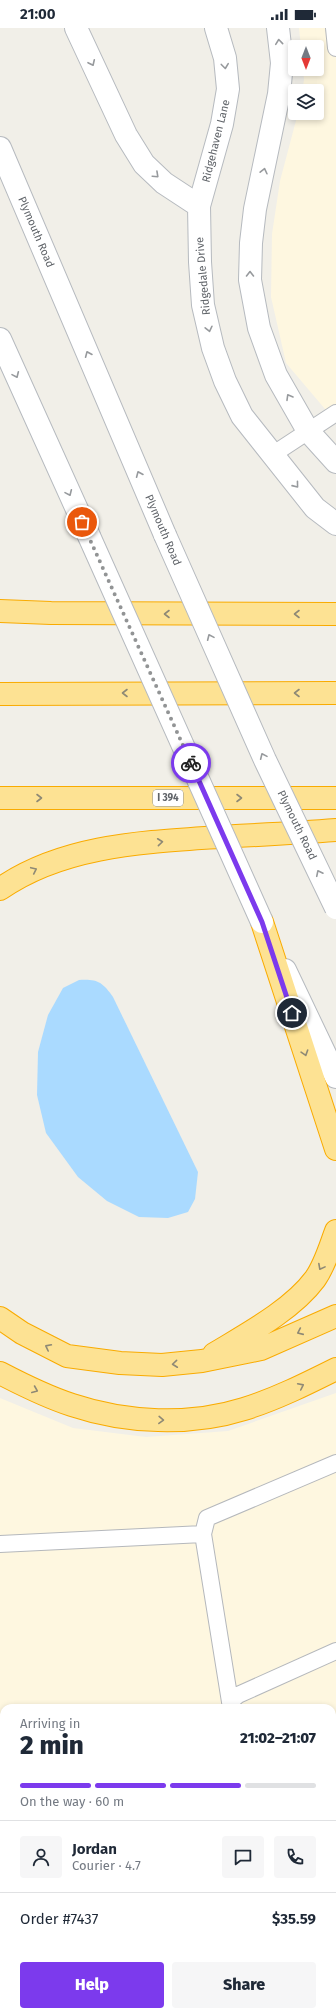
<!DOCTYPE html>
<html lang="en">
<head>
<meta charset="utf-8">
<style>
  :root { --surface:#fff; --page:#f6f6f7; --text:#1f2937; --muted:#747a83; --line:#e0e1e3; --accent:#7c3aed }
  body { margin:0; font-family:"Fira Sans",sans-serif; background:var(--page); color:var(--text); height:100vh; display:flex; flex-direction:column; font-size:15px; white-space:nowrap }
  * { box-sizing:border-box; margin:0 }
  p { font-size:13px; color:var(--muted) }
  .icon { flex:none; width:22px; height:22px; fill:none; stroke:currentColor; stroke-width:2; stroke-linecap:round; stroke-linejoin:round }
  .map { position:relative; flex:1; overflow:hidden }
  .details { position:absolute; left:0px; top:1676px; width:336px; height:312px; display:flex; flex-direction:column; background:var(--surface); border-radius:12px 12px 0 0; box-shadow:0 2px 6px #0003 }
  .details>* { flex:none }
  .needle { width:26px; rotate:180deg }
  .tools { position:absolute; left:288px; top:12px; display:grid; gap:8px }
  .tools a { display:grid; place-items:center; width:36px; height:36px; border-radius:4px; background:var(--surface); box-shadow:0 2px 6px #0003; font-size:20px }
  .pin { position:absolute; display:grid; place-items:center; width:34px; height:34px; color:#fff; margin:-17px; border:2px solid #fff; border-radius:50%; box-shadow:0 1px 4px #0007 }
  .courier { position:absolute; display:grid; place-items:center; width:40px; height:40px; margin:-20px; border:3px solid #7c3aed; border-radius:50%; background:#fff; color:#222; box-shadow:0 1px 5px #0007 }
  .summary em { font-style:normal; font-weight:800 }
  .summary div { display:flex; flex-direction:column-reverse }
  .summary { display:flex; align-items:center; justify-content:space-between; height:68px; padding:0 20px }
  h1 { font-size:26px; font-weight:800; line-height:30px }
  .bar { display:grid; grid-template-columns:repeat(4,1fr); gap:6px 4px; align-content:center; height:48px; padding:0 20px }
  .bar i { height:5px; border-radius:3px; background:var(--line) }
  .bar .active { background:var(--accent) }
  .bar p { grid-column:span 4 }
  .line { display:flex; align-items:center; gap:10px; padding:0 20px; border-top:1px solid var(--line) }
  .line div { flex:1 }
  .round { display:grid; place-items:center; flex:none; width:42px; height:42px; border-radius:4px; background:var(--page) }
  .button { display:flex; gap:8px; margin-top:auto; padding:8px 20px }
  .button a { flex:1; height:46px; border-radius:4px; background:var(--accent); color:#fff; font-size:16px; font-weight:800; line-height:46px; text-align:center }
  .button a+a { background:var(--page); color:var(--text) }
  .status { display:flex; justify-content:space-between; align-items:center; height:28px; padding:0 20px; background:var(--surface); direction:ltr }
  .status svg { height:11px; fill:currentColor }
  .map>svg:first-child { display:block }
</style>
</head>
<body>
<div class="status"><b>21:00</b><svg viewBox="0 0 49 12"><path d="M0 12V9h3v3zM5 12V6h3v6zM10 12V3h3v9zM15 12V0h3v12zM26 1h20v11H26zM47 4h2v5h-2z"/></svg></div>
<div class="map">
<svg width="336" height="1988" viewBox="0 0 336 1988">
  <rect width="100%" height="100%" fill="#f1efe8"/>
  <path fill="#fef7e0" d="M299,0H336V394L286,335L271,269L272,206L280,153L298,85H317V63H302L304,52L303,41H317V19H301Z
    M336,1365V1717L332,1719V1680H4V1853L0,1854V1370L73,1400L146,1409L228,1403Z
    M336,1795V1988H0V1922L4,1921V1984H332V1796Z"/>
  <path fill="#aadaff" d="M79,952C98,951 102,954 113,969L198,1144L195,1171L188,1184L168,1190L139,1189L107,1173L78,1149L46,1105L37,1067L38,1024L48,987L63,960Z"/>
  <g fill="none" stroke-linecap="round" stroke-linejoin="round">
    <g stroke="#b5b8bc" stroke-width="18">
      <path id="lane" d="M334,0L336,20
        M272,427L336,385
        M0,1516L203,1506
        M230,1674L238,1667L336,1623
        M231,1680L203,1506L207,1490L336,1435
        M0,1805L4,1803
        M332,1903L336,1902
        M105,1984V1988
        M10,1988L26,1984"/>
    </g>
    <g stroke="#b6babf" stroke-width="24">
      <path id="secondary" d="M76,0L126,107L144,136L164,155L199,178
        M216,0L225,30L228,61L222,96L199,178L200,234L203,277L213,320L225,353L242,388L315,480L336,496
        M278,0L282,35L279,66L255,181L251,215L250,252L259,300L276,347L308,403L336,434
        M0,120L165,507
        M0,311L89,508
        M285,942L336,1049
        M332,1756L336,1754
        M0,1887L4,1886"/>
    </g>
    <g stroke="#f9ab00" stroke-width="24">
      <path id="highway" d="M0,583L51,585L336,586
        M0,666L336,665
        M0,770H336
        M0,861C63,817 145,814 218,809C257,807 297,805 336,802
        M262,894L336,1121
        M0,1290L22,1305L67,1328L120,1335L162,1337L202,1333L261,1321L336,1288
        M214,1326C247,1306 292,1282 315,1251C325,1237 330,1219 336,1203
        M0,1345C23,1357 47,1369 72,1377C126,1395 190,1398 244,1381C276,1371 306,1356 336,1341"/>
    </g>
    <use href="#lane" stroke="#fff" stroke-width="16"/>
    <use href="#secondary" stroke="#fff" stroke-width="22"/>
    <use href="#highway" stroke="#fde293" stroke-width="22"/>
    <g stroke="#b6babf" stroke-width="24" stroke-linecap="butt">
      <path id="secondary-bridge" d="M165,507L265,732L336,880
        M89,508L262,894"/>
    </g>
    <use href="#secondary-bridge" stroke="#fff" stroke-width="22"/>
  </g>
  <defs><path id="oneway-chevron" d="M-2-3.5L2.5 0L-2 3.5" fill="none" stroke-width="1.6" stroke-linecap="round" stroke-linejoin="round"/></defs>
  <g stroke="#979a9d">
    <use href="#oneway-chevron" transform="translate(279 14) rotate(-96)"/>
    <use href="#oneway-chevron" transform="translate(92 35) rotate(65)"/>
    <use href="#oneway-chevron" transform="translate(225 38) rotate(83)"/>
    <use href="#oneway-chevron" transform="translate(264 143) rotate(-77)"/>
    <use href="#oneway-chevron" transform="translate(156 147) rotate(43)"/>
    <use href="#oneway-chevron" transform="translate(250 246) rotate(-90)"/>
    <use href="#oneway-chevron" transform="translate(209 301) rotate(77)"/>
    <use href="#oneway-chevron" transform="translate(88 326) rotate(-113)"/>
    <use href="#oneway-chevron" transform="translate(16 347) rotate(66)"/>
    <use href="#oneway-chevron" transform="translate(289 369) rotate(-120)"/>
    <use href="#oneway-chevron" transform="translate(139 446) rotate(-113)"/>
    <use href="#oneway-chevron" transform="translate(296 457) rotate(51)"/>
    <use href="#oneway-chevron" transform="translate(69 465) rotate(66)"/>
    <use href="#oneway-chevron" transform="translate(210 609) rotate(-114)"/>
    <use href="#oneway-chevron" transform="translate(263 728) rotate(-114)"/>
    <use href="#oneway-chevron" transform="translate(319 845) rotate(-116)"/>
  </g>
  <g stroke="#8e8975">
    <use href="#oneway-chevron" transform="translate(167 586) rotate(-180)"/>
    <use href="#oneway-chevron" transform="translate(297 586) rotate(-180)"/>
    <use href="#oneway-chevron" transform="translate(125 665) rotate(180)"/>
    <use href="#oneway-chevron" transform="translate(297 665) rotate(180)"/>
    <use href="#oneway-chevron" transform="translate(39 770)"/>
    <use href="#oneway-chevron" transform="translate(239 770)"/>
    <use href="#oneway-chevron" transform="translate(160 814) rotate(-6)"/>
    <use href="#oneway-chevron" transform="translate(34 842) rotate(-25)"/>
    <use href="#oneway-chevron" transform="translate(305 1025) rotate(72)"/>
    <use href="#oneway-chevron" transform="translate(321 1239) rotate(118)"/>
    <use href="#oneway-chevron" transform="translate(300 1304) rotate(156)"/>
    <use href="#oneway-chevron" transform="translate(48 1319) rotate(-153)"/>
    <use href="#oneway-chevron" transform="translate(175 1336) rotate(174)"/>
    <use href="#oneway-chevron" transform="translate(301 1358) rotate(-26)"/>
    <use href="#oneway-chevron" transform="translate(35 1362) rotate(23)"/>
    <use href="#oneway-chevron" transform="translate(161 1392) rotate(2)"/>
  </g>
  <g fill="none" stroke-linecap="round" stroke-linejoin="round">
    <path stroke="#929495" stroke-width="4" stroke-dasharray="0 7.2" d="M82,494L191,735"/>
    <path stroke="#7c3aed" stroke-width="5" d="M191,735L262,894L292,985"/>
  </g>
  <g text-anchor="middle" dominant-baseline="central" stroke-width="3" stroke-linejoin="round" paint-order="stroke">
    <rect fill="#fff" stroke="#8f9295" stroke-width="1" x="153" y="762" width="30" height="16" rx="3"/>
    <g font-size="10" font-weight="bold" fill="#5f6368">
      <text x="168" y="770">I 394</text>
    </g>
    <g font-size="11" fill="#5f6368" stroke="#fff">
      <text transform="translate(216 113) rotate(-76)">Ridgehaven Lane</text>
      <text transform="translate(36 204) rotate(67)">Plymouth Road</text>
      <text transform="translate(203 248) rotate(-95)">Ridgedale Drive</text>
      <text transform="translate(163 502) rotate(67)">Plymouth Road</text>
      <text transform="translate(297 797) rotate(64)">Plymouth Road</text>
    </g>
  </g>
</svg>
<div class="tools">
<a><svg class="needle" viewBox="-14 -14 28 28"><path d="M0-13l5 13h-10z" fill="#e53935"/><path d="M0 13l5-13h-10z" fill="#747a83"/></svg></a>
<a><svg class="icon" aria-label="layers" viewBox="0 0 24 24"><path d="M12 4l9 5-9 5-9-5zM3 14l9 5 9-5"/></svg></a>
</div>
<div class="pin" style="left:82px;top:494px;background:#ea580c"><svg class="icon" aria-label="bag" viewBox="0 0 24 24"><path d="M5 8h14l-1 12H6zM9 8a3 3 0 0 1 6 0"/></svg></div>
<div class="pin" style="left:292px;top:985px;background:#1f2937"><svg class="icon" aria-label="home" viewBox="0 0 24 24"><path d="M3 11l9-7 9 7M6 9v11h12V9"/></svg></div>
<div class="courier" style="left:191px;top:735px"><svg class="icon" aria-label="bike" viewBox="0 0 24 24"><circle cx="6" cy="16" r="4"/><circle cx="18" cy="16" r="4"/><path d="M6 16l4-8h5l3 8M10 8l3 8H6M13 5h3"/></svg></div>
<section class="details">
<div class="summary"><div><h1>2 min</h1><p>Arriving in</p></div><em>21:02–21:07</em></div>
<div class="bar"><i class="active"></i><i class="active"></i><i class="active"></i><i></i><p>On the way · 60 m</p></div>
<div class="line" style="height:72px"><a class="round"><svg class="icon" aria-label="person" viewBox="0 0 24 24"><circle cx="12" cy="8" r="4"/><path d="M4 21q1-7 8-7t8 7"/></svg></a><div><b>Jordan</b><p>Courier · 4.7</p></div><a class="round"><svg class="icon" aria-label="chat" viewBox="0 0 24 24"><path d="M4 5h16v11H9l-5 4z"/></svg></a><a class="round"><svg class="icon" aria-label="phone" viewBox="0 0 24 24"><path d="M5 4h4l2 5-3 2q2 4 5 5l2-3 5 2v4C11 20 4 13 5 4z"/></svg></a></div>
<div class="line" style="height:52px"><div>Order #7437</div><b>$35.59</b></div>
<div class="button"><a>Help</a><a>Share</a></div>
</section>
</div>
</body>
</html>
